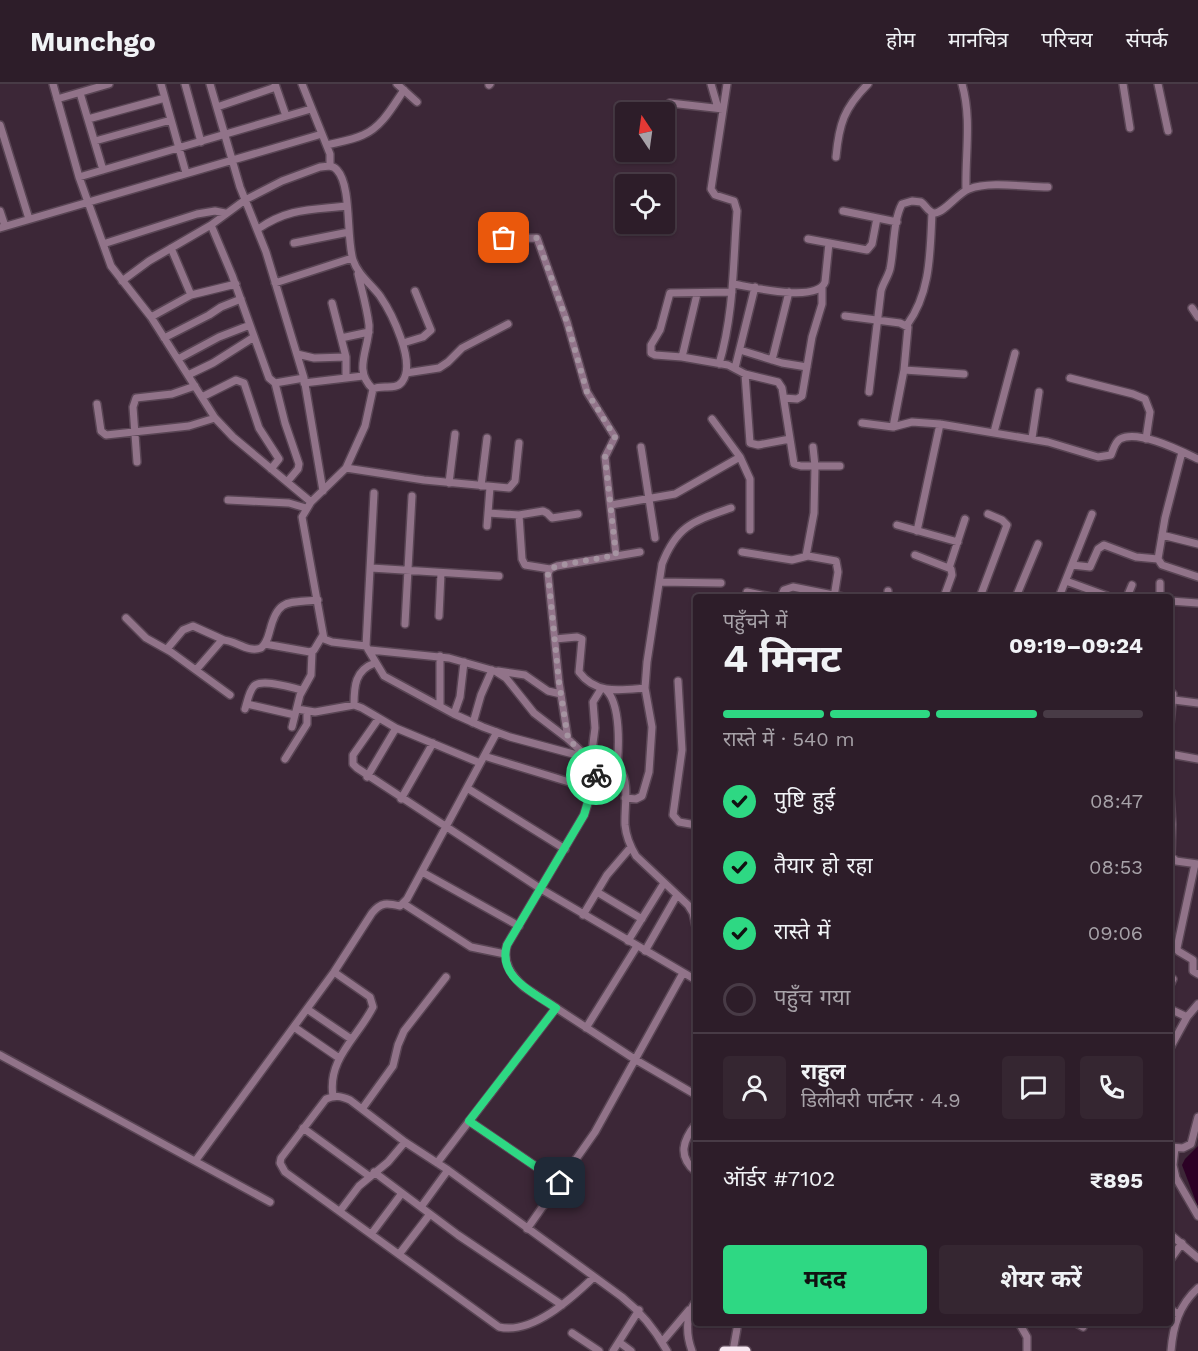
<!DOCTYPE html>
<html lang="hi">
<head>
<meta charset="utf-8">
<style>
  :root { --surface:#2d1d29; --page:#352631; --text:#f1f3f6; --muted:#a7a2a8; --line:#483b46; --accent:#2ed883 }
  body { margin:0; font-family:"Work Sans","Noto Sans Devanagari",sans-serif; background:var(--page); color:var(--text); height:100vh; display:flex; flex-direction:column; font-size:22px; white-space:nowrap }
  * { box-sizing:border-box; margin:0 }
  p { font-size:20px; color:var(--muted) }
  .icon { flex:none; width:33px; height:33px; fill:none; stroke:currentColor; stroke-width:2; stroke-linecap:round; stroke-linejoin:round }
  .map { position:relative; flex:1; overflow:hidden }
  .drawer { position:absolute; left:693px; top:510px; width:480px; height:732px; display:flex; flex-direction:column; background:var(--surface); border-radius:6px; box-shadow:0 2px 4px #0004,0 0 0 2px var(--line) }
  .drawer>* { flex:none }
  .needle { width:39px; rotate:347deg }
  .controls { position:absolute; left:615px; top:18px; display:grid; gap:12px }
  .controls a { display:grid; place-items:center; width:60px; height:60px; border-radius:6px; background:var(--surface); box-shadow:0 2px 4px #0004,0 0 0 2px var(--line); font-size:30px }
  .pin { position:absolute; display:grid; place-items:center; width:51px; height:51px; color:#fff; margin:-26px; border-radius:12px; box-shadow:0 3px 9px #0006 }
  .courier { position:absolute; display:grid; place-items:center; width:60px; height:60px; margin:-30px; border:4px solid #2ed883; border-radius:50%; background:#fff; color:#222; box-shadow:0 2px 8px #0007 }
  .headline em { font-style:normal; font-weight:700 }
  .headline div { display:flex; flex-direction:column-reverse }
  .headline { display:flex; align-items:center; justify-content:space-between; height:102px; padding:0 30px }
  h1 { font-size:39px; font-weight:700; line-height:45px }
  .bar { display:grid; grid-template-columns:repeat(4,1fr); gap:9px 6px; align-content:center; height:72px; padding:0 30px }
  .bar i { height:8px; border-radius:4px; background:var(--line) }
  .bar .current { background:var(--accent) }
  .bar p { grid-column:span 4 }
  .line { display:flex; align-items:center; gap:15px; padding:0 30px; border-top:2px solid var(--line) }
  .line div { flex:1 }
  .round { display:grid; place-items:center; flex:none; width:63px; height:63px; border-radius:6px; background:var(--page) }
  ol { padding:0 30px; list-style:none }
  li { display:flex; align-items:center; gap:18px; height:66px }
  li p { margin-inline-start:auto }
  li .icon { padding:6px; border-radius:50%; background:var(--accent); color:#111; stroke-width:4 }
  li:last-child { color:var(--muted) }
  li i { width:33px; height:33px; border:3px solid var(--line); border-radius:50% }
  .primary-button { display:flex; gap:12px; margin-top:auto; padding:12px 30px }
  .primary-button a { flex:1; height:69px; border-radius:6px; background:var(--accent); color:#111; font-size:24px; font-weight:700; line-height:69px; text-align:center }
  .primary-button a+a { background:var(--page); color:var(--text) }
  header { display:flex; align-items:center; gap:36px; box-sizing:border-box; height:84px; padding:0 30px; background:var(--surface); border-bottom:2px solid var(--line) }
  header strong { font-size:28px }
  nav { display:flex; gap:33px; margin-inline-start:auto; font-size:21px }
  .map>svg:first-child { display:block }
</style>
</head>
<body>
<header>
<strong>Munchgo</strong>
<nav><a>होम</a><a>मानचित्र</a><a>परिचय</a><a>संपर्क</a></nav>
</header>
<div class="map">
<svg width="1198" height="1267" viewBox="0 0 1198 1267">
  <rect width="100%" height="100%" fill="#3c2737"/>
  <path fill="#2c0125" d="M1198,1062V1123L1182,1081L1185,1075Z"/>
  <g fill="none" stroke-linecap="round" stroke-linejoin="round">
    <g stroke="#594554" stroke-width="10">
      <path id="minor" d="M53,0L79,93L111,182L151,233L215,334L233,353L311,418
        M161,0L186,89
        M185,0L201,58
        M210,0L240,103L266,168L304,294L323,407
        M275,0L286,32
        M302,0L330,70V82
        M397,0L417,18
        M711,0L718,24
        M962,0C972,35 965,70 966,106
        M1123,0L1130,44
        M1158,0L1168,47
        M489,1L490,0
        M80,9L103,86
        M57,15L109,0
        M670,19L723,25
        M217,23L276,3
        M88,35L165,14
        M0,41L29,135
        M95,57L171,36
        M327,61C339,58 352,56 363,51C382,43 393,22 404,6
        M836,73C839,40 844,24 868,0
        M79,93L311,25
        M0,127L5,142
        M843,127L897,138
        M211,141L232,191L269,294L275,299L304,294
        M0,144L322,50
        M258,145C288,124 311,126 347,122
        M484,155L537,154L567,238L587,308L615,353L605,373L616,471
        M808,155L867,166L872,160L877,134
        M294,159L349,148
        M103,160L197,130L215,127L225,129
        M171,164L191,211
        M358,190C362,207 367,224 369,241C370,264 352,286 373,305
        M122,197L149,177L211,141L245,116L282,97L320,83C327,82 333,81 337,86C352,102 346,154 353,176C358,191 371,200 380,212C391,228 417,279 402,298C395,307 382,300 373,305L365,342L346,384L311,418L302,433L324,555L332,558L366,562L384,592L454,630L483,643L510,653L588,674L620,686C630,697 624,725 625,741C626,752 630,762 636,772L688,821L693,829L696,843
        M275,199L352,174
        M733,200C751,203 817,219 825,198L829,159
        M732,208L670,209L660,246L651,261V269L655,271L682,273L728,281L745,290L778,298L782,304L794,380L801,382H840
        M332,219L346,273V293
        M1192,224L1198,233
        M845,232L900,239L908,243L904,286L893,343
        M151,233L191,211L236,200
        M907,241C931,208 930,168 932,129
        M164,254L209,231L221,223L241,215
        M341,254L369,248
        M403,259L423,253L431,246L415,207
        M740,266L782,279L807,283
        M297,270L314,274L346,273
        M682,273L697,210
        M178,275L219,253L250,241
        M772,276L789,208
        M719,280C734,230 733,179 737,127L734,117L715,111L711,105L727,0
        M735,284L755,203
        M904,286L964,290
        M406,289L439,284L448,278L462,264L508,240
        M745,290L750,359L758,361L790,355
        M188,291L213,279L254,253
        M1070,294L1133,310L1145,315L1150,328L1146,355
        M275,299L285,339L299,380L298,385L287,398
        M304,299L363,292
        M869,308L881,207C883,199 888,193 890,185C894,167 893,136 902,120L912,117L921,118C926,121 928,129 935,129C945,128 958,109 969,105C990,97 1025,103 1048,103
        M202,313L236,296L244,299L259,344L279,375L271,385
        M784,314L797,315L802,312L812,253L822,220V204
        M97,320L101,347L106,351L189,342L215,334
        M712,335L740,373L750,395V446
        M862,339L893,343L912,338L940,340L1048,358L1098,373L1111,371C1113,366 1115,358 1120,355C1138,345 1181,367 1198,375
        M994,348L1015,269
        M1032,354L1039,308
        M641,363L655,454
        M1182,368L1165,434L1158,475L1162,481L1198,493
        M137,378L133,323L136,314L172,310L195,302
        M346,384L424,396L509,404L515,397L519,359
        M449,399L455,350
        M481,402L487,354
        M228,416L289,419L306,424
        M611,421L675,410L740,373
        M488,429L519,431L543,427L547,429L552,434L578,430
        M519,431L522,475L525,481L550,485
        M897,441L958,458
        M487,442L490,403
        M917,447L940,340
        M1162,451L1198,460
        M742,468L792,476L808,472L836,477L838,488L834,513
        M915,471L951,485L952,491L944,513
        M806,472L814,429L815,382L813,363
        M1072,481L1090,483L1098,465L1104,461L1136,473L1158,475
        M371,484L499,492
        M949,484L965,435
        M1066,497L1107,512
        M660,498L721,499
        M888,507V513
        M747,508L771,513
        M781,513L784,506L793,503L843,513
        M980,513L1007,441L1002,436L988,430
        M1016,513L1038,460
        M1059,513L1092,430
        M1127,513L1132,501
        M1160,513V499
        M1170,517L1198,519
        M439,532L441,489
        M126,534L146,554L171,568L230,611
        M405,540L412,412
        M555,555L577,553L582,555L579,588C596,611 621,606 645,604
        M265,560L310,568L314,566L323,551
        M366,562L374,409
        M167,565L183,546L193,542L224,556
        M370,566L449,574L495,587L506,594L534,629L568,655L586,672
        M196,586L222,556C236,556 247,569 261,564C267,559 268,553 270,546C278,514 288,519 318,516
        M498,587L525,591L548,607L561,610
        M678,597L682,666L673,731L679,738L696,741
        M606,606C621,620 619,664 617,683
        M1170,607L1173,610L1170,640
        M1174,616L1198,619
        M247,620L295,631
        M354,621C354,602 355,586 375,579
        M440,621V572
        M245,625C247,619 249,607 254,602C262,594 292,604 302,606
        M297,625L315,628L354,621L362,624L396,644L480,679
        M454,630L460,613L464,578
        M379,634L353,671V680L357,684L541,805L696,896
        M473,639L481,611L492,586
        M292,643L300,611L311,591L312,568
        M568,655L559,598L548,490L550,485L557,482L640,468
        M1170,670L1198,675
        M484,672L592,705
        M285,675L307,640V628
        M591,675L595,644L593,618L601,605
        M601,678L584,731L507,861C502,878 511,891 524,903L636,976L696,1011
        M367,693L396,644
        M467,704L565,765
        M1170,710L1172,740L1171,772L1176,777L1198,780
        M625,714L636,715L642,712L649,688L652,643L645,604L647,578L662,480C677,441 694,437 731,424
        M401,715L433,659
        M1195,780L1177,864L1178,867L1193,876V887L1198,890
        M422,788L519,842
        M597,808L642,835
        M404,820L471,863L505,870
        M583,831L607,791L631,763
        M628,857L664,799
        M645,867L677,811
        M1170,901L1173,895
        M307,925L351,955
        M1170,925L1187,933
        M294,943L339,974
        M586,944L637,862
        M1170,964L1187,933L1198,920
        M0,971L270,1118
        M333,1012C327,975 358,953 373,923L370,913L334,888
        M362,1025L393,982L398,961L404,947L446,893
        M469,1037L560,1099
        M696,1040C683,1056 677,1072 696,1088
        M303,1044L369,1092
        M1170,1063L1183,1064L1191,1060L1198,1033
        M1175,1064L1173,1081L1176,1094L1198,1132
        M196,1076L334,888L372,829C381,818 387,819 400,822L407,815L497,648
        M437,1079L556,924
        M374,1088L458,1151L562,1221
        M421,1123L448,1086
        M340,1127L359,1102L388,1078L405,1058
        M527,1145L595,1048L683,889
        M372,1149L402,1109
        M1170,1150L1198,1174
        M400,1169L430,1130
        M1170,1176L1182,1159
        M594,1193C572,1214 532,1251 499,1243L285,1088L280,1079L281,1074L326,1015C335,1011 341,1012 350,1016L405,1058L448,1086L622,1213C642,1229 655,1245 667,1267
        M1170,1225L1178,1230
        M1019,1239L1027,1253V1267
        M1076,1239L1083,1243
        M572,1249L599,1267
        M619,1258L631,1267
        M662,1258L689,1226
        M613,1267L639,1226
        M692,1267C686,1251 685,1231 696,1217
        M733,1267L738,1239
        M1171,1267C1173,1242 1179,1221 1198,1204"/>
    </g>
    <g stroke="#594554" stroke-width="12">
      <path id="highway" d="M724,1267H746"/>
    </g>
    <use href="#minor" stroke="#917389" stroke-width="7"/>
    <use href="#highway" stroke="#f6e7f1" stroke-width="9"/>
  </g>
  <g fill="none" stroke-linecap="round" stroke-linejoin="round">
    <path stroke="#a594a1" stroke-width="6" stroke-dasharray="0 10.8" d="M504,154H537L567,238L587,308L615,353L605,373L616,471L557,482L550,485L548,490L559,598L568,655L588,674L601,678L596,691"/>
    <path stroke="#2ed883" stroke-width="8" d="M560,1099L469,1037L556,924C534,909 497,893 507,861L584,731L596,691"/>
  </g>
</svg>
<div class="controls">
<a><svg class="needle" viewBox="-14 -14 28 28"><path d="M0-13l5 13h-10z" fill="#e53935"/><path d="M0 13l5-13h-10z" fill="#a7a2a8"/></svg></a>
<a><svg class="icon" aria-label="locate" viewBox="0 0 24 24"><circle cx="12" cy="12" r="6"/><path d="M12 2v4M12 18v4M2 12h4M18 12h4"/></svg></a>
</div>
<div class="pin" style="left:504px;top:154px;background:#ea580c"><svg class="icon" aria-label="bag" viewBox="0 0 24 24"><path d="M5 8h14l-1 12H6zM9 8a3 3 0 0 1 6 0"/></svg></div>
<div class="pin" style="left:560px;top:1099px;background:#1f2937"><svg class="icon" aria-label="home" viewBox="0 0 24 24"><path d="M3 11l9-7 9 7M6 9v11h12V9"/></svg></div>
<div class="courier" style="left:596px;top:691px"><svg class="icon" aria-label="bike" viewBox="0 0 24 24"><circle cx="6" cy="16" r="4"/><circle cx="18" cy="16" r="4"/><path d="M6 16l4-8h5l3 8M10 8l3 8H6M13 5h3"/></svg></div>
<section class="drawer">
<div class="headline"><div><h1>4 मिनट</h1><p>पहुँचने में</p></div><em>09:19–09:24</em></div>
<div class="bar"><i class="current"></i><i class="current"></i><i class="current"></i><i></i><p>रास्ते में · 540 m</p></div>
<ol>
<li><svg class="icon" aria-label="check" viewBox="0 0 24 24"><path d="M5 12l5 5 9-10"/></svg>पुष्टि हुई<p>08:47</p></li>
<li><svg class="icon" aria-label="check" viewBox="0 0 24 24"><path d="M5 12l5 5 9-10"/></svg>तैयार हो रहा<p>08:53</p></li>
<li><svg class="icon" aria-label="check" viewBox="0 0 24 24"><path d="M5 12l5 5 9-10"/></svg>रास्ते में<p>09:06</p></li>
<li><i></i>पहुँच गया</li>
</ol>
<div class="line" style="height:108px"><a class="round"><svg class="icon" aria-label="person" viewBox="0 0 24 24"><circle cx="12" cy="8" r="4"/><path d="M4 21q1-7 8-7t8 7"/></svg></a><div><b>राहुल</b><p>डिलीवरी पार्टनर · 4.9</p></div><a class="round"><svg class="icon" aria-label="chat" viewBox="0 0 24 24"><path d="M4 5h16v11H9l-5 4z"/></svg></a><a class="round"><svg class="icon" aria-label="phone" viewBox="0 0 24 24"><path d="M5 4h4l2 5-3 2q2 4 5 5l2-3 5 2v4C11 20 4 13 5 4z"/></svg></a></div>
<div class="line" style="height:78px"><div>ऑर्डर #7102</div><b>₹895</b></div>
<div class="primary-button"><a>मदद</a><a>शेयर करें</a></div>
</section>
</div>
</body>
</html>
